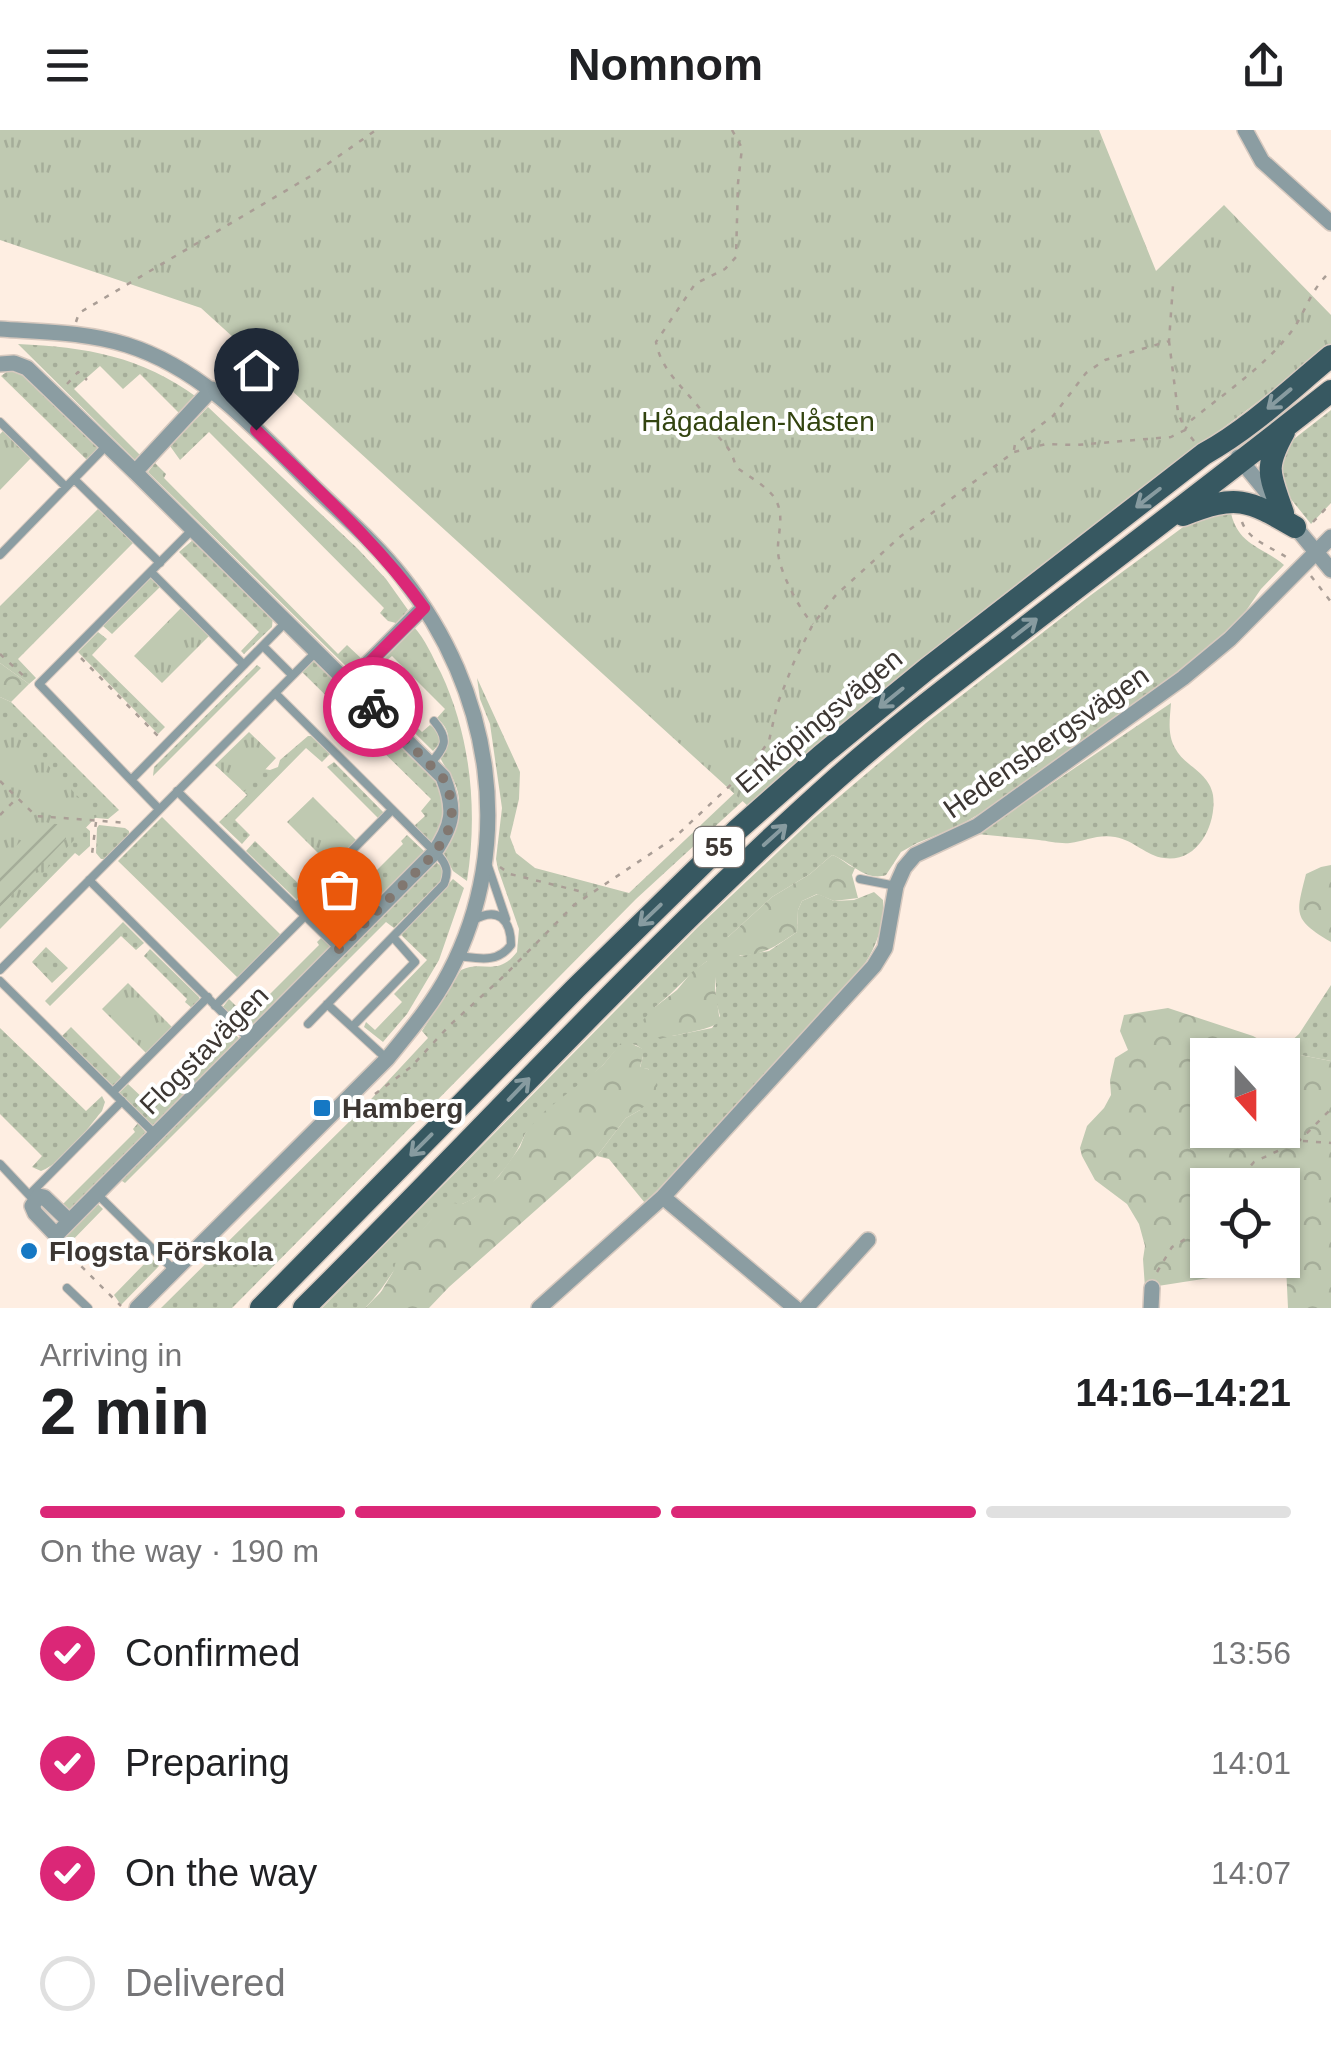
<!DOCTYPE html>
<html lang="en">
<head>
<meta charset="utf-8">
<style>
  :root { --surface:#fff; --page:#f2f2f2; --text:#202124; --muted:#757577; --line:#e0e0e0; --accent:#db2777 }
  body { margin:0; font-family:Helvetica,sans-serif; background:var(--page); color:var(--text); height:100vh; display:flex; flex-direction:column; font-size:38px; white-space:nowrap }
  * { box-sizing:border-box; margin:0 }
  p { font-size:32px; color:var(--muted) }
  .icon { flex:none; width:55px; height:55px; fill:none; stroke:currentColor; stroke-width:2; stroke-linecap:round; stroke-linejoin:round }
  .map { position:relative; height:1178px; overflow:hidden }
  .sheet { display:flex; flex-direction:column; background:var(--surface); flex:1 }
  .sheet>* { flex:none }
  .needle { width:65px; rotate:159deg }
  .tools { position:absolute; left:1190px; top:908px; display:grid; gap:20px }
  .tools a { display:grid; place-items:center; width:110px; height:110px; border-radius:0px; background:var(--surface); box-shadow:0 2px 8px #0004; font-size:50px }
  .pin { position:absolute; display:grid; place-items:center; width:85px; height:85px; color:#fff; margin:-102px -42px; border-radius:50% 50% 50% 0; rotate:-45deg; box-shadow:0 0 10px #0007 }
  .pin .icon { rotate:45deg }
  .courier { position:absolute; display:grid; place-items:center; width:100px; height:100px; margin:-50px; border:8px solid #db2777; border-radius:50%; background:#fff; color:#222; box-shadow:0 2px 12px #0007 }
  .overview em { font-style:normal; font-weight:800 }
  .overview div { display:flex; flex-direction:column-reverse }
  .overview { display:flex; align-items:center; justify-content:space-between; height:170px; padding:0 40px }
  h1 { font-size:65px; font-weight:800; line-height:75px }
  .bar { display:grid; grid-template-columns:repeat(4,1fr); gap:15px 10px; align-content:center; height:120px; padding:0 40px }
  .bar i { height:12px; border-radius:8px; background:var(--line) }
  .bar .current { background:var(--accent) }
  .bar p { grid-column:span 4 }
  ol { padding:0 40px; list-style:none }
  li { display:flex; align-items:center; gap:30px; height:110px }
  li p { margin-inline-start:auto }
  li .icon { padding:10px; border-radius:50%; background:var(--accent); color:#fff; stroke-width:4 }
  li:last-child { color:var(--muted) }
  li i { width:55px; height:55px; border:5px solid var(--line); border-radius:50% }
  header { display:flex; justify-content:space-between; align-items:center; height:130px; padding:0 40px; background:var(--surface); font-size:45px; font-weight:800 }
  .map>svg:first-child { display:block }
</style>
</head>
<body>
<header><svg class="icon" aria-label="menu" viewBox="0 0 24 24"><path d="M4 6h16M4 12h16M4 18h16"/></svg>Nomnom<svg class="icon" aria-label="share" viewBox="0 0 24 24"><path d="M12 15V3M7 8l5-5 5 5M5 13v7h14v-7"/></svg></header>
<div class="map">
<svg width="1331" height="1178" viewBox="0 0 1331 1178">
  <defs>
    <pattern id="grass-dots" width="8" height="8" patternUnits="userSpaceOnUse" patternTransform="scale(2.5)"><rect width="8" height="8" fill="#bfc9b1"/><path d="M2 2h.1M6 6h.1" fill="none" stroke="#a5ad99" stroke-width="1.8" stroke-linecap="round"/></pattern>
    <pattern id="forest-crowns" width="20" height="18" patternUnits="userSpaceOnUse" patternTransform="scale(2.5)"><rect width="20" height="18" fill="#bfc9b1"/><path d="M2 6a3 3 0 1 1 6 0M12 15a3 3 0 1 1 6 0" fill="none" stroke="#a5ad99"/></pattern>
    <pattern id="park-tufts" width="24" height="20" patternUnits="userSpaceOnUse" patternTransform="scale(2.5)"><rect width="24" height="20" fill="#bfc9b1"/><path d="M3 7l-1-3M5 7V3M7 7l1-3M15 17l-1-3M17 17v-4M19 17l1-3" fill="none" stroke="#a5ad99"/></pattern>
    <pattern id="garden-furrows" width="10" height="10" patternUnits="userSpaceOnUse" patternTransform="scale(2.5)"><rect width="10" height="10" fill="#bfc9b1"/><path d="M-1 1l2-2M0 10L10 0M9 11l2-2" fill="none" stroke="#a5ad99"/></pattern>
  </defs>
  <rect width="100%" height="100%" fill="#feeee2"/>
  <path fill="url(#grass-dots)" fill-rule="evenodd" d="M18,214C86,217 141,226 198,268L180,284L140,244L123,259L100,236L74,259L141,326L136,331Z
    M13,237H17L102,318L88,331L1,246Z
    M208,277L358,419L386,449L408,480L396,493L388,491L380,483L384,478L209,302L180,330L170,316Z
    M1331,280V373L1311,394L1286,363L1278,330L1290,312Z
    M155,333L166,344L164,348L338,524L347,515L364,531L352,542L148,342Z
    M99,378L133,409V413L18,529L36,548L29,554L0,533V476Z
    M1230,378C1236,415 1260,415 1284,435L1261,459L1239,491L1180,543L996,674L957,697L917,713L901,722L886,745C865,752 850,731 832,725L810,744L772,767L728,807L740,826L769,821L797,802L798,780L802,771L818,764L834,771L854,770L874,762L883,770C885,796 875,821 859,842L700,1016L645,1073L609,1029L597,1026L626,988L640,980L649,939L640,938L643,926L642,919L636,915L622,913L603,935L525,1004C515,1029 494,1056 471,1070C460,1076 445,1078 436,1086C407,1112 392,1151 365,1178H322L698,797L813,689L926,593L1091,465L1194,389ZM707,831L716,847V871L720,886L712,898L672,906L655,877C673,863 688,845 707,831Z
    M194,409L273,485L272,497L244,524L241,521L259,502L179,422Z
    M152,445L162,455L112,504L103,496Z
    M413,496C426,510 432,526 441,543C471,607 478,681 467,751L453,741L443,722C457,699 466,675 453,649C449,641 443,635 440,627C452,614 451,600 437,588L445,579L392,526L386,531L382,527Z
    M98,502L107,509L92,525L165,597L158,604L78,522Z
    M314,529L439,652C446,678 447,690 432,714L414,696L425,686L421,681L431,669L301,541Z
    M257,535L261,538L153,646L154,637Z
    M369,536L375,542L368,550L422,602L430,595L438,601L440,613L433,621L358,547Z
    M477,548L520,642L519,669L510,707L516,723L535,738L629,763L799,602L808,611L636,769L232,1178H161L360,981L428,908L422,901L461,840C483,829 497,848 517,822L519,799L498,739L496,729L502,678L490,594L480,569Z
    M0,567L11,572L119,680L108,689L39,683L0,647Z
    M1171,573C1170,588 1167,604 1175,618C1184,636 1209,642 1213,665C1217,694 1198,733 1164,728C1146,726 1134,710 1115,707C1098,704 1085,711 1070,713C1060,714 1048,711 1039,710C1018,708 998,706 977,704Z
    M308,606H311L330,624L322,632L306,618L235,690L250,705L242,714L219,692L247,665L241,659L264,639L270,640L278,637L280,630Z
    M334,632L385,684L380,690L327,637Z
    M162,687L282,806L239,849L118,731Z
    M82,694L90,701V716L79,726L75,723L0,799V777Z
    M99,695L125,698L129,701V705L105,729H101L96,723L97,698Z
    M407,705L426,723L338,812L304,778L314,767L333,784L403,714L401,711Z
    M255,711L307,762L298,771L246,721Z
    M435,731L443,738V749L394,798L386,792L125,1053L119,1049Z
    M453,749L464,758L439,830L407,884L383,912L364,897L366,892L375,900L402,872L394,864L427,830L400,804Z
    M123,792L144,813L136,820L121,806L50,876L45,871Z
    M323,806L332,817L247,902L222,878L229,869L247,887L319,815L317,812Z
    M46,817L68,838L52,853L32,832Z
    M150,819L199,867L200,870L193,879L185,872L187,869L144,826Z
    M1331,855V931L1280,921L1299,904Z
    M221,891L242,911L154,997L118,964L128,954L147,972L217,900L215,897Z
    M71,897L122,948L113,956L62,906Z
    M0,898L86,981L102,966L105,972L102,981C85,1001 66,1031 41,1041L32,1037L42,1026L0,984Z
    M138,993L147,1004L70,1081L63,1074L135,1002L133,999Z
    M97,1073L103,1079L65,1118L58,1112Z
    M143,1119L159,1136L121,1175L114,1165L148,1130L141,1121Z"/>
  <path fill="url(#forest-crowns)" fill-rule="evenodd" d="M0,533L29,554L11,572L0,567Z
    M832,725C842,728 846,735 855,738L852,745L858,768L834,771L817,764L802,771L798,780L797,802C777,815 761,828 735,825L728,814V807L772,767L810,744Z
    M1331,735V812C1292,789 1296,784 1306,744L1321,737Z
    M710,825L716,826L720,843L716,847L715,858L720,892C707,901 677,904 660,909L647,900L643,890L655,877L677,860L692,842L707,831Z
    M1168,878L1253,906L1280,921L1331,931V1178H1288L1286,1136L1145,1158L1143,1129L1145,1116L1139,1094L1127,1074L1095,1050L1082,1026L1080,1018L1087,996L1104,978L1111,965L1110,950L1115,928L1128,920L1120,901L1124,885ZM1208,925H1282V1000H1208ZM1208,1055H1282V1130H1208Z
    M621,913H630L643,919V926L640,937L655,941L657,951L655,966L640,980L626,988L597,1026L449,1157L429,1178H365L381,1162L393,1142L398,1124L438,1083L453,1073L462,1074L474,1068L499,1046L520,1017L525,1004L540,985L603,935Z"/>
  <path fill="url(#park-tufts)" d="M0,0H1099L1156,141L1224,75L1331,185V217L1083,403L904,545L749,677L201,178L0,110Z
    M3,301L31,328L0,360V304Z
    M181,478L209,506L162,553L134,526Z
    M0,586L97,686L0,788Z
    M249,602L276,628L244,662L215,635Z
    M313,667L357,711L331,736L287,692Z
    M128,853L172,897L146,923L102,879Z"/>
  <path fill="url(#garden-furrows)" d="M38,693L57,694L66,702V709L0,777V733Z"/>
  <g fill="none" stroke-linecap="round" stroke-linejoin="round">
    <g stroke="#d7c9bf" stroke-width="10">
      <path id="lane" d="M0,292L66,357
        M74,349L160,433
        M193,399L39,554L131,650L285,493
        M0,425L107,315
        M151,442L244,535
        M263,516L292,545
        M275,563L440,727C448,737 448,743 444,754L308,894
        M430,634C445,617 450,610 434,591
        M131,650L159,679
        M177,661L339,819
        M488,736L506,789
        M860,749L896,756
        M89,750L250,910
        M296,777L391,681
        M457,826C478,828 497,834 511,815C511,790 498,776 474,790
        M0,840L317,521
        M0,851L156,1005
        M327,874L387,929
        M215,876L305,786
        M352,897L415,832L393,807
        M113,962L208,867
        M0,1034L31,1067
        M97,1064L174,1140
        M29,1065L122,971
        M67,1158L88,1178"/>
    </g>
    <g stroke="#d7c9bf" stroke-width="18">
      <path id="street" d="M1245,0L1262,31L1331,93
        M0,199C43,202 86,202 127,215C206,240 260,304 317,360C346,388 377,415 402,447C492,560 517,713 449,843C433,874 409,902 387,929L137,1178
        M0,234L14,233L27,238L135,342L212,259
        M1238,327L1274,371
        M135,342L348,553L424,477
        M1292,393L1331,440
        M663,1067L795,1178
        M69,1091L44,1067L39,1066L32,1076L35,1083L56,1105L434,723C453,695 456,680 443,647L348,553
        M539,1178L663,1067L874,836L885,818L896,756L904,738L915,725L977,696L1183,548L1230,509L1331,407
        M806,1178L868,1110
        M1151,1178L1152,1158"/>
    </g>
    <g stroke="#d7c9bf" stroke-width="25">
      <path id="primary" d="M1283,383C1270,344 1263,340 1284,302
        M1183,385C1237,364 1247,369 1295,397
        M261,1178L576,858L736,701L822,625L927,539L1204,324C1251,298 1290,260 1331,226
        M304,1178C482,1002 649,816 836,649C898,594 965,544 1031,493C1131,416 1232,339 1331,261"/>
    </g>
    <path stroke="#aa9e96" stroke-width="2.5" stroke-dasharray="5 8" stroke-linecap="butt" d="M732,0L742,18L738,53L736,127L725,139L695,154L656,212C661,242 687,260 704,284C708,291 711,298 716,304C728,318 731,319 736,337C748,346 765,355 774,367C786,385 777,403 778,422C779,441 800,481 813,494
      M76,192L79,183L309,47L376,0
      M67,254L78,242L87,250
      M1194,311L1185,300L1189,292C1222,265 1260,240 1287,207C1306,185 1307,163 1331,141
      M1014,320L1015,314L1053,286L1086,243L1105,230L1169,211L1173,155
      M1242,392C1249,411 1272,417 1289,429
      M1313,392L1331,373
      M1311,446L1331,472
      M0,524L28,550
      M81,528L160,608
      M0,651L36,686L128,693
      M0,685L16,669
      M96,692L92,724L96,727
      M500,737L510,744L587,763
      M375,964L411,937L449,896L505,845L574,775L674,708L752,635L769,611L777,575L794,532L813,494L836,465L901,406L1014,322L1046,314L1076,315L1171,307L1185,300L1178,282L1169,211
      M1303,1011L1331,1013
      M1234,1055L1254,1032L1299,1011L1331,979
      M63,1118L121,1176
      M1157,1142L1172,1117L1199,1101L1208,1092"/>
    <use href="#lane" stroke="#8b9da2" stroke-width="8"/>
    <use href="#street" stroke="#8b9da2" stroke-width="15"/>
    <use href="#primary" stroke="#375861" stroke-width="22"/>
  </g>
  <defs><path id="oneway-shaft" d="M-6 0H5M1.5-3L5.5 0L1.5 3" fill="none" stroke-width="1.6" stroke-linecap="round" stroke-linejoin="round" transform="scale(2.5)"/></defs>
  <g stroke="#879ba0">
    <use href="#oneway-shaft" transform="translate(1279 269) rotate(140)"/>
    <use href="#oneway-shaft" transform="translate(1148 368) rotate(142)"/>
    <use href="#oneway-shaft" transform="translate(1025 498) rotate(-38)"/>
    <use href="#oneway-shaft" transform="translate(891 568) rotate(141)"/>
    <use href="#oneway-shaft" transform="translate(775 705) rotate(-42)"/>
    <use href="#oneway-shaft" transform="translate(650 785) rotate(136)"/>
    <use href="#oneway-shaft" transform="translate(519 959) rotate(-46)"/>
    <use href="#oneway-shaft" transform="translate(421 1015) rotate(135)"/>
  </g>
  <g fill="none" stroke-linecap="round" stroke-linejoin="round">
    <path stroke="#817770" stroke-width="10" stroke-dasharray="0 18" d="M339,819L434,724L447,704L452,686L450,666L443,648L373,577"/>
    <path stroke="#db2777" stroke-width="12" d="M256,300C314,357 376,411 424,478L348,554L373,577"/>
  </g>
  <g fill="#1578c4" stroke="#fff" stroke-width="4">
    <rect x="312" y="968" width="20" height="20" rx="5"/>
    <circle cx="29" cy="1121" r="10"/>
  </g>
  <g text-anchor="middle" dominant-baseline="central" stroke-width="8" stroke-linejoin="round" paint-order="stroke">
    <rect fill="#fff" stroke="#777370" stroke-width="2.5" x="694" y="697" width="50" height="40" rx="8"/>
    <g font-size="25" font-weight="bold" fill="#3d3733">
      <text x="719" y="717">55</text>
    </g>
    <g font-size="28" fill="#334410" stroke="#fff">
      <text x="758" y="291">Hågadalen-Nåsten</text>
    </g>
    <g font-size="28" fill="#3d3733" stroke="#fff">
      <text transform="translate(819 591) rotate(-40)">Enköpingsvägen</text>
      <text transform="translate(1046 612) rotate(-35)">Hedensbergsvägen</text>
      <text transform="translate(204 920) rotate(-45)">Flogstavägen</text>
    </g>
    <g font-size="28" font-weight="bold" fill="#3d3733" stroke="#fff" text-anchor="start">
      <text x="342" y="978">Hamberg</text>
      <text x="49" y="1121">Flogsta Förskola</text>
    </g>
  </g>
</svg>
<div class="tools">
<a><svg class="needle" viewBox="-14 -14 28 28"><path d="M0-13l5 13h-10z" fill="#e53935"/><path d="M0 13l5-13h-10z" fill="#757577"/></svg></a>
<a><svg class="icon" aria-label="locate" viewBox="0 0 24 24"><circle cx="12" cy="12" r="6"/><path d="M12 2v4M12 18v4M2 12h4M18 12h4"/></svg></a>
</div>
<div class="pin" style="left:339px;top:819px;background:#ea580c"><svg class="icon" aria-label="bag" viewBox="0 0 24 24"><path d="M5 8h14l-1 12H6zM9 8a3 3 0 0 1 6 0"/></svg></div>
<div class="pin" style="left:256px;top:300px;background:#1f2937"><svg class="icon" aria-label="home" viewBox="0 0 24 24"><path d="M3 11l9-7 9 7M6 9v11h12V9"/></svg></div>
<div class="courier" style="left:373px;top:577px"><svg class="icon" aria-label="bike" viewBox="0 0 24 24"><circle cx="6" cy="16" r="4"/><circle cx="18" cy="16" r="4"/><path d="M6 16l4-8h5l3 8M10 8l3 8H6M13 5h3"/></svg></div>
</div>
<section class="sheet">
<div class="overview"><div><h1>2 min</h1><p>Arriving in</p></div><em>14:16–14:21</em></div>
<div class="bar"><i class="current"></i><i class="current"></i><i class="current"></i><i></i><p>On the way · 190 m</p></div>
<ol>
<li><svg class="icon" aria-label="check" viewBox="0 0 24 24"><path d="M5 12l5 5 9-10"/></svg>Confirmed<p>13:56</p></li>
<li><svg class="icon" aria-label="check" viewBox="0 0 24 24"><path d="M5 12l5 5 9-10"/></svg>Preparing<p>14:01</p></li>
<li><svg class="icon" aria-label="check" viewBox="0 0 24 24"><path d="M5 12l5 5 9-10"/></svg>On the way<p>14:07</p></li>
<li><i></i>Delivered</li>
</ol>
</section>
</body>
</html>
